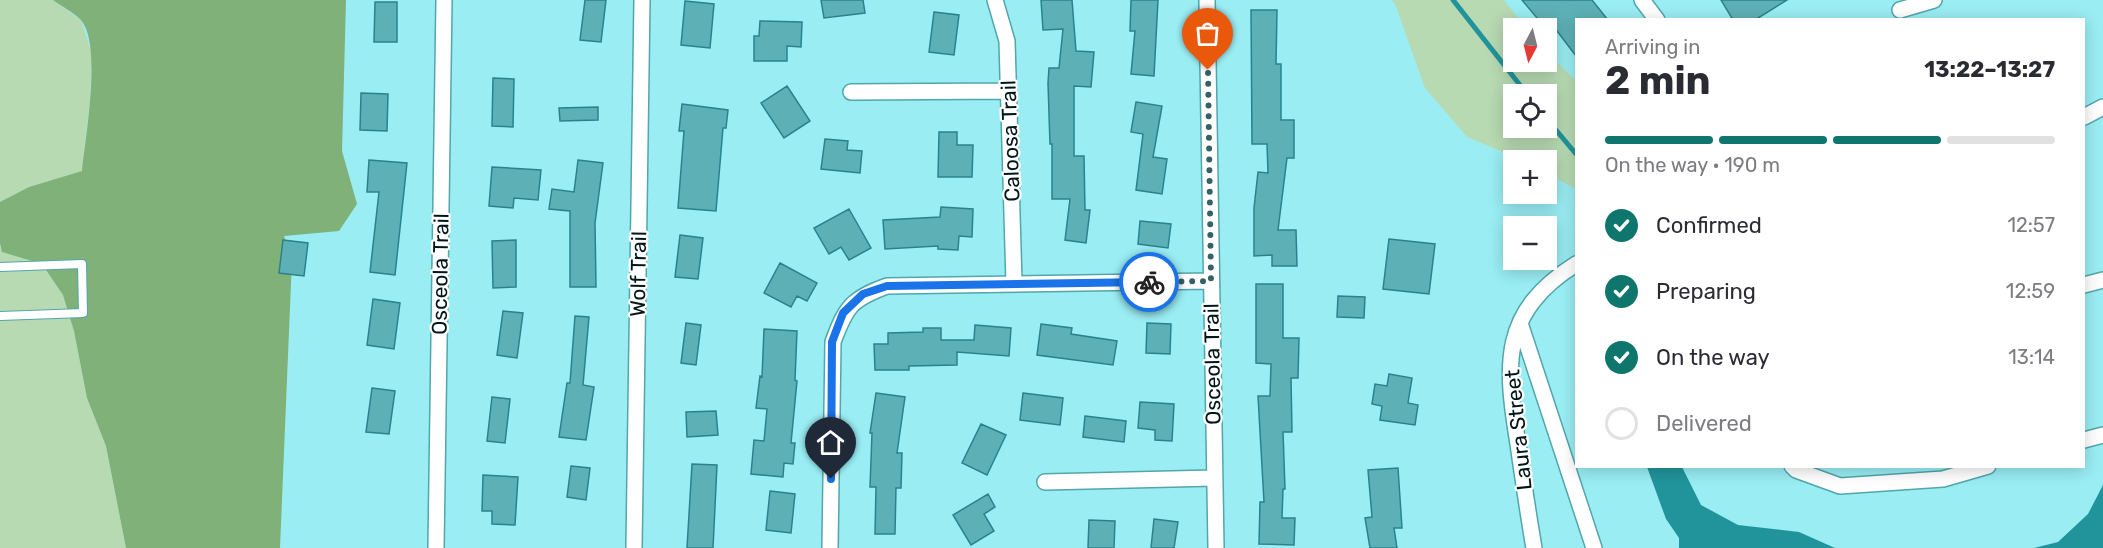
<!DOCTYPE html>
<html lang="en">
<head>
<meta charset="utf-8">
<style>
  :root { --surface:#fff; --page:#f7f7f7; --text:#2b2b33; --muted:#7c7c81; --line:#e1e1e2; --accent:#0f766e }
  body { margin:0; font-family:Rubik,sans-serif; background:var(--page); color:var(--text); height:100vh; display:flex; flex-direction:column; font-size:22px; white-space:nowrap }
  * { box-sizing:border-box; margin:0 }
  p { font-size:20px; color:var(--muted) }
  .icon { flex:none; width:33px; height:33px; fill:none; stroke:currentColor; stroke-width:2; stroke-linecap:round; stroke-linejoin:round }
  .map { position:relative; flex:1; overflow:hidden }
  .drawer { position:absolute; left:1575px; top:18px; width:510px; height:450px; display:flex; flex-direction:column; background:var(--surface); border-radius:0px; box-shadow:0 3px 15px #0003 }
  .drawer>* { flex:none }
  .needle { width:39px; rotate:187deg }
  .buttons { position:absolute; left:1503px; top:18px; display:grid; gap:12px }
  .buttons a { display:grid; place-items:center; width:54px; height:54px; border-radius:0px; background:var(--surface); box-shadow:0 3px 15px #0003; font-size:30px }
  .pin { position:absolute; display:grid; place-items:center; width:51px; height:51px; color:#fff; margin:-62px -26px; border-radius:50% 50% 50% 0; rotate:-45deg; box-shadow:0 0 6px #0007 }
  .pin .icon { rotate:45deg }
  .courier { position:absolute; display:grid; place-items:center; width:60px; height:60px; margin:-30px; border:4px solid #1a73e8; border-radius:50%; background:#fff; color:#222; box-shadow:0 2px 8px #0007 }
  .summary em { font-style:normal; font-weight:700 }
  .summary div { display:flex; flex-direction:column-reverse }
  .summary { display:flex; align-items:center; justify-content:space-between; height:102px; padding:0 30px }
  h1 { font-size:39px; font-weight:700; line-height:45px }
  .bar { display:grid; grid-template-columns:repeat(4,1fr); gap:9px 6px; align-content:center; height:72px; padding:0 30px }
  .bar i { height:8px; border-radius:4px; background:var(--line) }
  .bar .selected { background:var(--accent) }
  .bar p { grid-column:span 4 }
  ol { padding:0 30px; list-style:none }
  li { display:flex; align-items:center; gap:18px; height:66px }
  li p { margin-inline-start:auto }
  li .icon { padding:6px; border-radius:50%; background:var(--accent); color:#fff; stroke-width:4 }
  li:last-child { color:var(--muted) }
  li i { width:33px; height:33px; border:3px solid var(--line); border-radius:50% }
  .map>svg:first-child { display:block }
</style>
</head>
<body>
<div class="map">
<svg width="2103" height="548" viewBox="0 0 2103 548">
  <rect width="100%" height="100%" fill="#99edf3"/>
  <path fill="#b7dab2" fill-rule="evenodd" d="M0,0H53L81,20L92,55L90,100L82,171L29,187L0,202Z
    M1391,0H1504L1526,28H1514V62H1546L1547,52L1576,81V189L1547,173L1546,160H1522L1467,137L1425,88L1395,4ZM1514,94H1546V128H1514Z
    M0,243L3,252L42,264L63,295L74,331L87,398L106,446L126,548H0Z"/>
  <path fill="#7fb178" d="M53,0H346L342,151L357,204L339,231L284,236L292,259L280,548H126L106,446L87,398L74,331L63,295L42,264L2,252L0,243V202L29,187L82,171C85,139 103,42 80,19C73,12 61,6 53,0Z"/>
  <path fill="#21949b" d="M1647,467H1682L1701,505L1738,525L1799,532L1835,548H1679V538L1666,519Z
    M2103,485V548H2034L2058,542L2088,514Z"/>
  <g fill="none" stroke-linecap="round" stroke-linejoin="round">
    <path stroke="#21949b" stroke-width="5" d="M1453,0L1527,94
      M1546,118L1576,154"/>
  </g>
  <path fill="#5db1b6" stroke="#2b8389" stroke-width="1.5" d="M585,0H606L601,42L580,40Z
    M821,0H863L865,13L824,18Z
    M1041,0H1072L1076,51L1094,52L1091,87L1074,86V156H1084L1085,210H1090L1086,243L1065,240L1070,199H1052V144H1050L1048,83L1049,68H1059L1063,29L1043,30Z
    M1131,0H1158L1154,76L1131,74L1135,31H1130Z
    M1522,0H1592L1608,20H1576V56L1548,19L1542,24Z
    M1721,0H1787L1755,20H1733Z
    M685,1L714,4L710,48L681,45Z
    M375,2H397V42H374Z
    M1251,10H1277L1276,64H1281V120H1294V158H1287L1278,230H1296L1297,266H1272V255L1254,256V208L1258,172L1268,173L1267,144H1252Z
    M934,12L959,15L954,55L929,52Z
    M760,21L802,22L801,47L787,46V61H754V36H759Z
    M493,78L514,79L513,127L492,126Z
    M787,86L810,121L784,138L761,103Z
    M361,93L388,94L387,131L360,130Z
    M1136,102L1162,106L1153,157L1167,159L1162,194L1136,190L1143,134L1131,132Z
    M682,104L728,110L726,128H723L716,211L678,208L684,131H679Z
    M598,107V120L560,121L559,108Z
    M939,132H957V145H973L972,177H938Z
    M825,139L848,141L847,150L862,151L860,173L821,169Z
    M369,160L407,163L395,275L370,272L379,192H367Z
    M578,160L603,163L595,223L596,287H570V211L549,209L552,189L574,192Z
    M492,167L541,170L538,200L514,198L513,208L489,206Z
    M941,207L973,209L972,237L959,236L958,250L938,249V246L885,249L883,220L940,217Z
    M849,209L871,248L849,260L841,247L829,254L814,228Z
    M1140,221L1171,224L1168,248L1138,244Z
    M680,235L703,238L698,279L675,277Z
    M1389,239L1435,244L1429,294L1383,289Z
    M283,240L308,243L304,276L279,273Z
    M516,240V287L493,288L492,241Z
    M780,263L817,283L807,301L797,296L791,307L764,293Z
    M1256,284H1283V338H1299L1298,378H1291L1292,432H1283L1285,489H1283L1282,518H1295L1294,545L1259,544L1260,502H1264L1258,396H1270L1271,364L1256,363Z
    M1338,296L1365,297L1364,318L1337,317Z
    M373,299L400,303L394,349L367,345Z
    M503,311L523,313L517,358L497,355Z
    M575,316L589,317L583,385L594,387L586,440L559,437L567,383H570Z
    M686,323L701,325L696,365L681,363Z
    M1147,323L1171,324L1170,354L1146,353Z
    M1041,324L1072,328L1071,334L1117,341L1113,365L1037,355Z
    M975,325L1011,328L1009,356L957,352V365L909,366V370H875L874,344H888V333L923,332V328H941V340H974Z
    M764,329L797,331L795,380L797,381L791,443H795L793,464L784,463L783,477L751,474L754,440L764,441L767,409L756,408L760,376L762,377Z
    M1389,374L1412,378L1408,403L1418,405L1415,425L1380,420L1382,406L1372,404L1375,384L1387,386Z
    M372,388L395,391L389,434L366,432Z
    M876,393L905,397L897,453H902L901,488H896L895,534H875L876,487H870L872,433H870Z
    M1023,393L1063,398L1060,425L1020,420Z
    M492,397L510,399L505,443L487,441Z
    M1140,402L1174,404L1172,441L1155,440V430L1138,428Z
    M716,411L718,435L687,437L686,412Z
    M1085,416L1126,421L1124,442L1083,437Z
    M981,424L1006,435L987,475L962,463Z
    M692,464L717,465L713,548H687Z
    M571,466L590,468L586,500L567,497Z
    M1398,468L1402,528H1394L1397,548H1370L1365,518L1372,517L1368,470Z
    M483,475L518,477L515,525L492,524V511H482Z
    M770,491L795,494L791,533L766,530Z
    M988,494L995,507L984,514L994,531L971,545L953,515Z
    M1154,519L1178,522L1174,548H1151Z
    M1089,520L1115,521L1114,548H1088Z"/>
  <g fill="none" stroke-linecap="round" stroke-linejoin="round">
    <g stroke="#52a6ac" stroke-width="10">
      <path id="lane" d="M0,267L82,264L83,313L0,316"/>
    </g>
    <g stroke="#52a6ac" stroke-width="18">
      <path id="street" d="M995,0L1007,41L1014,283
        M1207,0L1216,548
        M1642,0L1657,20
        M1900,10L1934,0
        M851,92L1009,91
        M2084,117L2103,107
        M2084,285L2103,280
        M1520,323L1594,548
        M2084,440L2103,435
        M1792,466L1796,470L1840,486L1943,479L1988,466
        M1045,482L1214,478
        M436,548L444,0
        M634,548L642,0
        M830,548L833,342C846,307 851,299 887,286L1211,281
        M1534,548C1528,513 1523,479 1518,444C1505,364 1500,312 1576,264"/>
    </g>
    <use href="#lane" stroke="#fff" stroke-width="8"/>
    <use href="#street" stroke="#fff" stroke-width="15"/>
  </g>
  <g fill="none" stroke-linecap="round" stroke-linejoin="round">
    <path stroke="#366165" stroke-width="6" stroke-dasharray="0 10.8" d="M1149,282L1211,281L1208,70"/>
    <path stroke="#1a73e8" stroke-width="8" d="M831,479L832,342L843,313L863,294L887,286L1149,282"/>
  </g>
  <g text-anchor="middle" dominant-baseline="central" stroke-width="4.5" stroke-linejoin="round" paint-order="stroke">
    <g font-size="21" fill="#001618" stroke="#fefefe">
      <text transform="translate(1010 141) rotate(-92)">Caloosa Trail</text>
      <text transform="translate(440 274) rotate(-89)">Osceola Trail</text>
      <text transform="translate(638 274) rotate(-89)">Wolf Trail</text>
      <text transform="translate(1212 364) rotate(-91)">Osceola Trail</text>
      <text transform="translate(1518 430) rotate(-96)">Laura Street</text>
    </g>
  </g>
</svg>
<div class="buttons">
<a><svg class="needle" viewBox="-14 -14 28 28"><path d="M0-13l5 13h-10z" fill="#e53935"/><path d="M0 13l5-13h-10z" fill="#7c7c81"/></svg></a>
<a><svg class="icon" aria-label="locate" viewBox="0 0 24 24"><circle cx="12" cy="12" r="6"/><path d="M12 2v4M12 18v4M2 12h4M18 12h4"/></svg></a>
<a>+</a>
<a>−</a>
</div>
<div class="pin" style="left:1208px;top:70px;background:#ea580c"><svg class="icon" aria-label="bag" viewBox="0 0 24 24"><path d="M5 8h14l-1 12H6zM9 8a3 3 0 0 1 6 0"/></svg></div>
<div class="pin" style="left:831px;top:479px;background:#1f2937"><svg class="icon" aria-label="home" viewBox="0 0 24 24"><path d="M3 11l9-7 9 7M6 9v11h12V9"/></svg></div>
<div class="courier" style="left:1149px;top:282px"><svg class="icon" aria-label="bike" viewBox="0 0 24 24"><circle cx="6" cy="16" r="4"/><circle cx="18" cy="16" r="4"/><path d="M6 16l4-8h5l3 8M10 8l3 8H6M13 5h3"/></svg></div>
<section class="drawer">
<div class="summary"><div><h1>2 min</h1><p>Arriving in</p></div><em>13:22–13:27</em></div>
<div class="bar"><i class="selected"></i><i class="selected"></i><i class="selected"></i><i></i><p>On the way · 190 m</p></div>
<ol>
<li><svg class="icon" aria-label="check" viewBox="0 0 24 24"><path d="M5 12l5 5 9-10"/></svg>Confirmed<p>12:57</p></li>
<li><svg class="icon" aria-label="check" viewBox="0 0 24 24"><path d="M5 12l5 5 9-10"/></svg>Preparing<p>12:59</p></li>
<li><svg class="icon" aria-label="check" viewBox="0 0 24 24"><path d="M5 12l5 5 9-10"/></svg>On the way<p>13:14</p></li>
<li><i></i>Delivered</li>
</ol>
</section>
</div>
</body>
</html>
